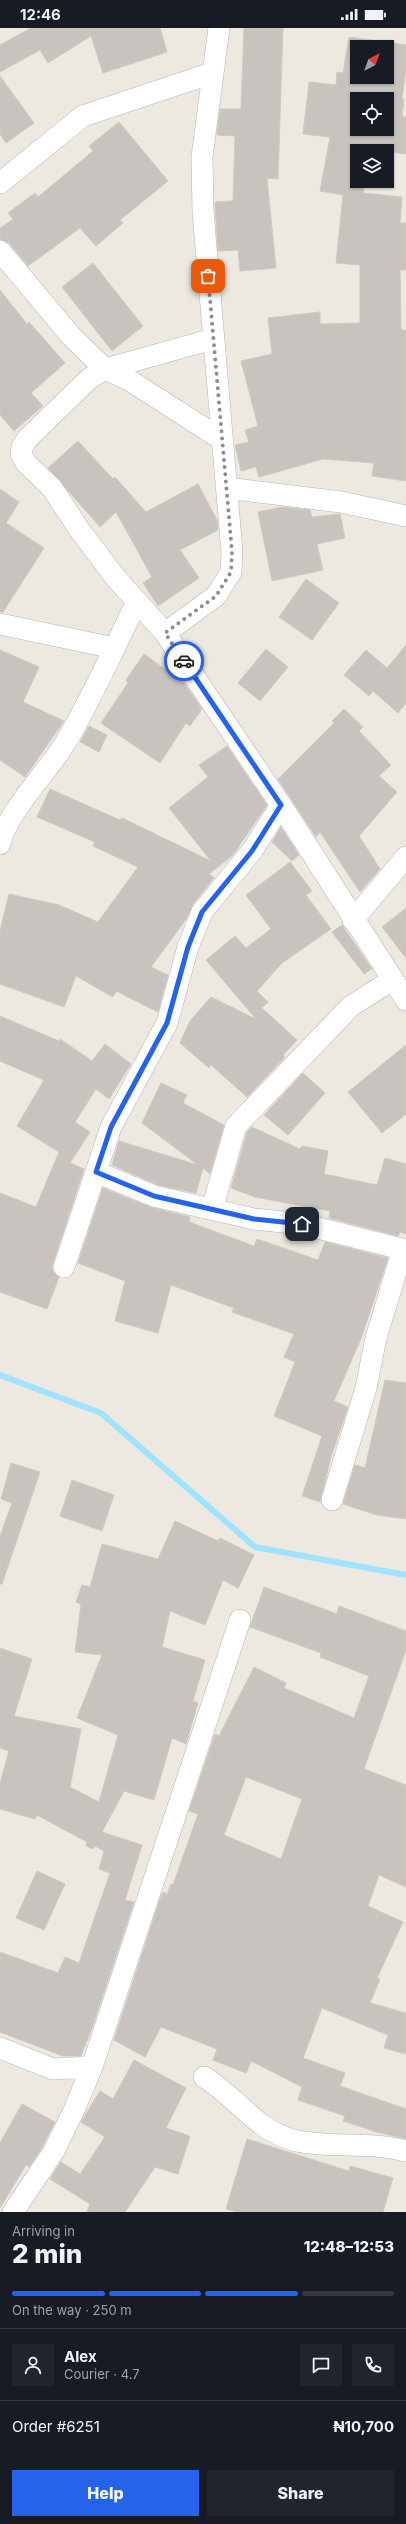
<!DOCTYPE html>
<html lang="en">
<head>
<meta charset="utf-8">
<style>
  :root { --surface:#171b24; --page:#20242c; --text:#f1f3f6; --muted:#9ea1a6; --line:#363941; --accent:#2563eb }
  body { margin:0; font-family:Inter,sans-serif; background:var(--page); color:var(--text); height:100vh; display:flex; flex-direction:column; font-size:15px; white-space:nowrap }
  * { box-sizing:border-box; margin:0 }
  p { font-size:13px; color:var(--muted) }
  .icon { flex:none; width:22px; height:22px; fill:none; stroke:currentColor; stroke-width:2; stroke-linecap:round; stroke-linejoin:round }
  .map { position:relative; height:2184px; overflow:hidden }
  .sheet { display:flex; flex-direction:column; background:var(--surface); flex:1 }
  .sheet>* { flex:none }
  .needle { width:26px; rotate:41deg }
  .controls { position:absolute; left:350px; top:12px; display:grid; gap:8px }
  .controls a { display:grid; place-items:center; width:44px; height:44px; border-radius:0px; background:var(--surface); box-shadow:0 1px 3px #0004; font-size:20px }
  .pin { position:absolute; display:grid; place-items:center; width:34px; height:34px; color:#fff; margin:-17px; border-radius:8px; box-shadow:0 2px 6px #0006 }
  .courier { position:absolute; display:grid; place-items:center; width:40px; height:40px; margin:-20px; border:3px solid #2563eb; border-radius:50%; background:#fff; color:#222; box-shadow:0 1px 5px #0007 }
  .headline em { font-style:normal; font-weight:800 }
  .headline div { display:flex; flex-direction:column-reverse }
  .headline { display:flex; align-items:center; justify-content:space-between; height:68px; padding:0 12px }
  h1 { font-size:26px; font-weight:800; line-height:30px }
  .bar { display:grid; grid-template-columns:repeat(4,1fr); gap:6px 4px; align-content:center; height:48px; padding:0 12px }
  .bar i { height:5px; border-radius:3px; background:var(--line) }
  .bar .current { background:var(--accent) }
  .bar p { grid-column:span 4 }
  .line { display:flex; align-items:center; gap:10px; padding:0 12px; border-top:1px solid var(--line) }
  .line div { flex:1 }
  .round { display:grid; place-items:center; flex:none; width:42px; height:42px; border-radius:0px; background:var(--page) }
  .cta { display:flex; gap:8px; margin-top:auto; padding:8px 12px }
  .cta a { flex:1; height:46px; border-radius:0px; background:var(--accent); color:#fff; font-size:16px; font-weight:800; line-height:46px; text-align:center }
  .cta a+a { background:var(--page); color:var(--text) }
  .status { display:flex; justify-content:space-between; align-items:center; height:28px; padding:0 20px; background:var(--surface); direction:ltr }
  .status svg { height:11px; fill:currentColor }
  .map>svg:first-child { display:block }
</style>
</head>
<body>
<div class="status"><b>12:46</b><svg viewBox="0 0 49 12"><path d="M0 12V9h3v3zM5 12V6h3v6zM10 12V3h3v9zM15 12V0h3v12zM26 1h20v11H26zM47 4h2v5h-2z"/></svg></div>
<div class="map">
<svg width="406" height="2184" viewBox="0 0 406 2184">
  <rect width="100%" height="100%" fill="#ede8e0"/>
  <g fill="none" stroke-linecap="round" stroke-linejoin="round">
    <path stroke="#9ee3ff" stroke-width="6" d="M0,1347L101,1385L255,1519L406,1547"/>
  </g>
  <path fill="#c8c3be" stroke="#d2c9bf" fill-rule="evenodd" d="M31,0H160L167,24L103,45L91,8L48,35L40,22L0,44V17Z
    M244,0H283L278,151L267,150L276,240L240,243L238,222L218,223L215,174L233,173L235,108L217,107L220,81H241Z
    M349,9L406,17V40L402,71H404L402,89H406V126L370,121V123H357V153H365L363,165L402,169L400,195H406V242H400L401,302H406V453L372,448L374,435L323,431L259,449L256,439L241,443L235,417L249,414L245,402L258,398L241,333L272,326L268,290L320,284V296L360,295V237L336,235L343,167L320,163L330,109L303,106L309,54L336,57L337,44L343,45ZM357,19H387V49H357ZM357,71H387V101H357Z
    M0,48L34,95L6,115L0,106Z
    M119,94L168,153L120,192L123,195L96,218L80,200L28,238L9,215L0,211V200L13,191L8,185L35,165L38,169L93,123L89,118Z
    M93,235L143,298L112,323L62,259Z
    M0,262L27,296L29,294L65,335L31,365L43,378L14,403L0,387Z
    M78,413L113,451L115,449L146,484L198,456L217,492L218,502L180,522L199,550L158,578L143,555L152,549L116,484L100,499L48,440Z
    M0,461L19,474L6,495L44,520L3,584H0Z
    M282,479L310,482L312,489L340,486L345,510L317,516L323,542L272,553L258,484Z
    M306,551L339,575L312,612L279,589Z
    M406,617V675L398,685L373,663L369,668L344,647L366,622L387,640Z
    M266,621L288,639L260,673L238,655Z
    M0,622L39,639L23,674L64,693L25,749L0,732Z
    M144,626L184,655L202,681L190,698L186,695L160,735L101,695L128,655L126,652Z
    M344,681L363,699L359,703L391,737L379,748L397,764L359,808L380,841L360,864L320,804L316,809L278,751L334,695L332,693Z
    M89,698L107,707L99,724L80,714Z
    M227,718L267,777L233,827L209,846L214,850L193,876L187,890L151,939L168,947L158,984L116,963L113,969L76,948L64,979L0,956V903L9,866L59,877L98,894L138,839L93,818L95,814L37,789L50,761L120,792L122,790L211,833L169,780L208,749L199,737Z
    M281,799L299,827L292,833L272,814Z
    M290,834L312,863L306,867L331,901L282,935L257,963L268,974L262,980L297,1012L283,1027L285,1029L247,1069L211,1037L209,1040L180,1015L190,993L211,969L256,991L206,932L235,908L246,920L271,901L246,867Z
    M406,880V930L382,899Z
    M342,897L372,941L364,946L332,904Z
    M0,988L59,1013L60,1011L92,1033L105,1016L131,1036L109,1071L96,1061L75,1094L90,1104L70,1135L84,1141L53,1235L52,1242L59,1249L47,1281L0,1264V1165L36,1179L59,1124L17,1098L44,1052L0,1033Z
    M406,1017V1086L382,1105L348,1064Z
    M303,1045L325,1065L288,1107L264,1087Z
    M161,1055L187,1067L183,1075L224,1097L210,1146L203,1140L196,1165L158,1157L112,1137L119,1113L198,1137L142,1095Z
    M252,1099L300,1121L302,1118L328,1123L324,1146L377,1157L385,1130L406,1136V1206L400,1204L398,1208L329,1190L330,1183L255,1169L231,1160L247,1104Z
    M103,1160L150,1179L190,1189L189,1194L254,1218L257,1211L318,1232L325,1214L388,1230L362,1308L334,1373L348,1379L331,1429L320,1474L302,1468L322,1408L274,1388L295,1334L284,1329L294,1306L232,1284L234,1280L171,1257L158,1305L115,1293L125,1253L78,1235Z
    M385,1352L406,1355V1491L377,1487L343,1476L355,1437L365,1440Z
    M11,1435L40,1444L2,1556H0V1508L12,1475L1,1471Z
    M72,1452L114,1467L102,1503L60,1488Z
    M175,1493L218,1513L220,1510L254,1527L238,1560L223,1552L205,1597L170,1583L162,1619L205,1632L193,1673L198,1675L186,1716L172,1710L154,1772L124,1763L102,1804L142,1817L125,1872L134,1874L92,2000L81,2028H63L0,2004V1924L58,1945L65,1929L79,1935L110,1845L99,1841L104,1823L95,1818L93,1821L86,1818L87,1814L37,1787L35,1791L0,1781V1755L9,1723L0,1720V1620L32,1631L14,1688L81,1701L70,1759L99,1774L118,1707L77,1690L102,1627L75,1624L81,1576L76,1574L82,1557L90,1559L102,1516L158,1531Z
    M264,1559L337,1586L339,1578L406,1603V1622L364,1741L406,1757V1859L379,1847L368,1878L403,1894L377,1950L380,1951L370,1975L406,1985V2026L384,2020L388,2007L322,1980L303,2030L345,2045L340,2058L406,2081V2111L377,2104L343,2093L345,2088L298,2072L302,2059L251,2033L246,2045L213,2032L217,2021L161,1999L145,2029L114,2012L160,1871L163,1864L167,1866L171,1856L173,1857L198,1786L189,1783L215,1706L219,1708L254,1639L286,1655L284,1660L354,1690L369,1648L320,1629L321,1625L250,1599ZM246,1749L302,1771L281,1831L224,1807Z
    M37,1843L65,1856L44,1902L16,1890Z
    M134,2032L186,2060L166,2100L190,2108L178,2146L155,2139L125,2184H87L90,2176L50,2151L61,2134L80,2146L105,2109L81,2094L100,2063L113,2071Z
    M22,2076L55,2094L41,2121L29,2139L26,2137L0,2180V2115Z
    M247,2111L349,2143L350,2138L393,2150L383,2184H238L226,2181Z"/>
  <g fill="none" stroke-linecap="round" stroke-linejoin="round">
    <g stroke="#b1b5b9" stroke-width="22">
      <path id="minor" d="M0,155L83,88L212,45
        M0,223L71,308L105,341L129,352L221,411
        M213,311L105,341L90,350L28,410L22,419L21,426L26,435L52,460L79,501L115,549L165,605L281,777L406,972
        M226,460L341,474L406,488
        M0,596L114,620
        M165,605L216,568L231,544L232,524L203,184L202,129L219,0
        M0,816C6,786 47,744 64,717C92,671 113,621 137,574
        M353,892L406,829
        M96,1144L154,1168L254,1191L302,1196L406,1222
        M212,1181L236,1098L351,978L392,952
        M64,1239L111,1099L167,995L188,919L202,884L252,823L281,777
        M332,1472L366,1360L376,1310L403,1221
        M0,2020L53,2041L92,2039
        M204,2049C235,2068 256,2102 293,2112C330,2121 369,2113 406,2123
        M13,2184L54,2123L74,2082L92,2039L240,1592"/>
    </g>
    <use href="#minor" stroke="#fff" stroke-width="21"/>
  </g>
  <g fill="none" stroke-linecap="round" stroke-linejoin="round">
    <path stroke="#8d8e8e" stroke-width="4" stroke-dasharray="0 7.2" d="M184,633L165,605L216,568L231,544L232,524L208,248"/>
    <path stroke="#2563eb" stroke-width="5" d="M184,633L281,777L252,823L202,884L188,919L167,995L111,1099L96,1144L154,1168L254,1191L302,1196"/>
  </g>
</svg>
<div class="controls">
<a><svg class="needle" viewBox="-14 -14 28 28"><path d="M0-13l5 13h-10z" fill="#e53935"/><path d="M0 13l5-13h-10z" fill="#9ea1a6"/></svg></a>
<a><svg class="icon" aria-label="locate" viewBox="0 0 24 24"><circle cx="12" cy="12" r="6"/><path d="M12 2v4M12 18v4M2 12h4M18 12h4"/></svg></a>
<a><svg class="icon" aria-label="layers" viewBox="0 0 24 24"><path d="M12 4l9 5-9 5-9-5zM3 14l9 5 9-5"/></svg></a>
</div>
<div class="pin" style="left:208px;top:248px;background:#ea580c"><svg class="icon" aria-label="bag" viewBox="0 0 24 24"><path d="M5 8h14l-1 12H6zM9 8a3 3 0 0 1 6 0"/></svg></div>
<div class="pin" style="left:302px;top:1196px;background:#1f2937"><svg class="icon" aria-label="home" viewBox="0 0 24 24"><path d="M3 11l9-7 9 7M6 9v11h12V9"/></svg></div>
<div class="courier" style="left:184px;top:633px"><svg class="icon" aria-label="car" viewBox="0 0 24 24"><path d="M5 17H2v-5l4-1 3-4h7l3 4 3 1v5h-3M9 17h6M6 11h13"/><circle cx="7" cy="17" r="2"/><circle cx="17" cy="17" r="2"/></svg></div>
</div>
<section class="sheet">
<div class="headline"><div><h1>2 min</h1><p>Arriving in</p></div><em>12:48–12:53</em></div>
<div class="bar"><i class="current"></i><i class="current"></i><i class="current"></i><i></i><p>On the way · 250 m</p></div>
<div class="line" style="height:72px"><a class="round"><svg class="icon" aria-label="person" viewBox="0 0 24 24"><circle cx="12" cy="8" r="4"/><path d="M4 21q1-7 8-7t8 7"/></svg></a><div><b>Alex</b><p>Courier · 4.7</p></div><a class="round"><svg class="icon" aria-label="chat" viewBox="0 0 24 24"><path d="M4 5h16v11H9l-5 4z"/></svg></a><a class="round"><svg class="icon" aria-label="phone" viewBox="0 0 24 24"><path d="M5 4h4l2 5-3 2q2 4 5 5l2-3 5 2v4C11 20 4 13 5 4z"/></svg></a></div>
<div class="line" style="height:52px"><div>Order #6251</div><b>₦10,700</b></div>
<div class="cta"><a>Help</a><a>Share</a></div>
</section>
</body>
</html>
